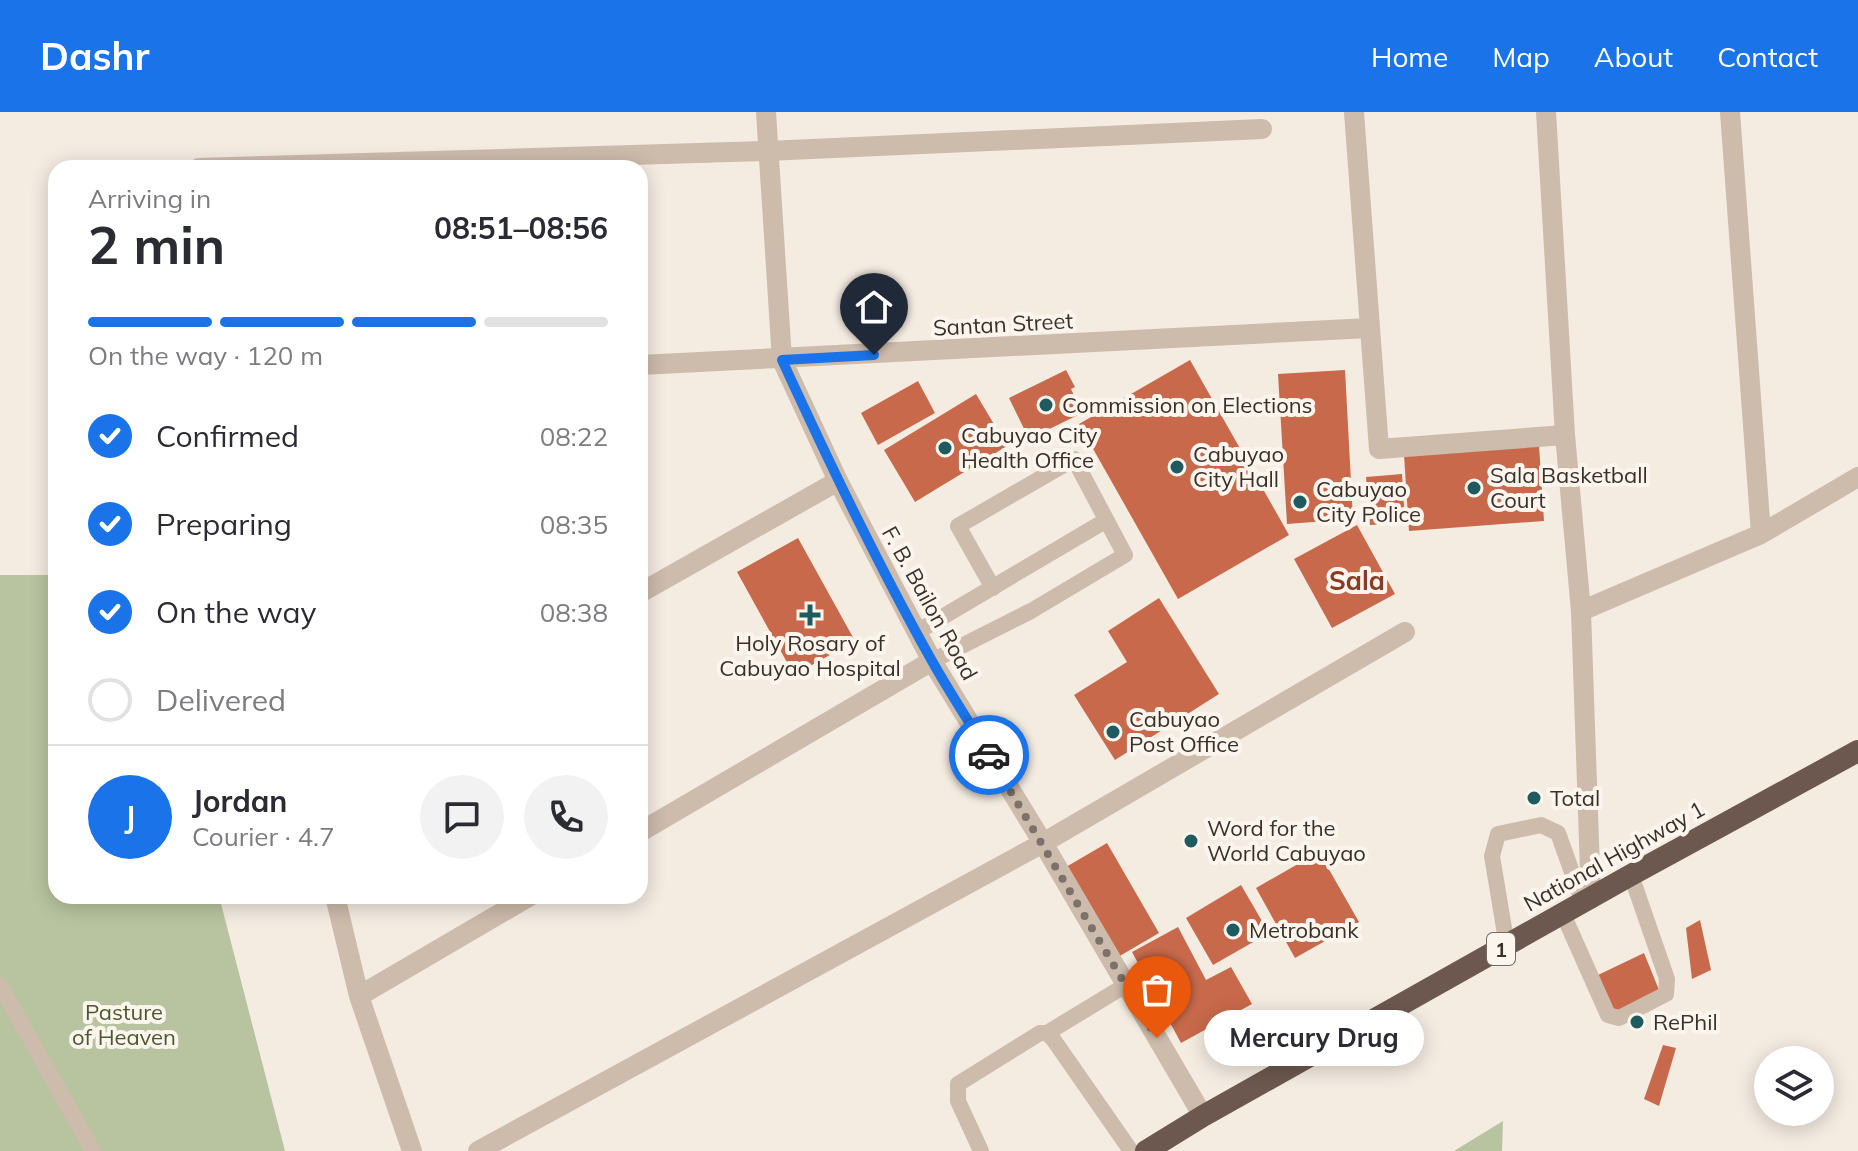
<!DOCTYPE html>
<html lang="en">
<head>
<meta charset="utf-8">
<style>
  :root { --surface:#fff; --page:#f2f2f3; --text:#2b2b33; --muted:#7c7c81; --line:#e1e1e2; --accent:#1a73e8 }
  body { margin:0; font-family:Mulish,sans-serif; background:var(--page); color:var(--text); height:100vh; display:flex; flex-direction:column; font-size:30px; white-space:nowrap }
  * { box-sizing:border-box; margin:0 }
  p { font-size:26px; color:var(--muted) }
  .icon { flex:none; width:44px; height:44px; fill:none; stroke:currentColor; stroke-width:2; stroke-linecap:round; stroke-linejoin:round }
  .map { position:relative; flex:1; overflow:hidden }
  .sheet { position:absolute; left:48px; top:48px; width:600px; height:744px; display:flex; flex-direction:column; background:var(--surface); border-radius:24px; box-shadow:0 4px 20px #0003 }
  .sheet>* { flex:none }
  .fabs { position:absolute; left:1754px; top:934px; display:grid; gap:16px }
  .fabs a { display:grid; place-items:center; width:80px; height:80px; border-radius:50%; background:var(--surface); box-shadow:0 4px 20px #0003; font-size:40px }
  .pin { position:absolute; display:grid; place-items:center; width:68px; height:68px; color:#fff; margin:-82px -34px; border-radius:50% 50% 50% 0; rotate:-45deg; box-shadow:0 0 8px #0007 }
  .pin .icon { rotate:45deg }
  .courier { position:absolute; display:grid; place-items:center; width:80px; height:80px; margin:-40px; border:6px solid #1a73e8; border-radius:50%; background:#fff; color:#222; box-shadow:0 2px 10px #0007 }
  .bubble { position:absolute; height:56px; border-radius:28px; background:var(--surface); box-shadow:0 4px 20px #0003; font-size:26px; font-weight:700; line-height:56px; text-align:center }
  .headline em { font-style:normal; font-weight:700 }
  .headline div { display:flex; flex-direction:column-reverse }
  .headline { display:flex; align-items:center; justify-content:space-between; height:136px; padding:0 40px }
  h1 { font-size:52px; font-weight:700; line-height:60px }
  .bar { display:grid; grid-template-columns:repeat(4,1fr); gap:12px 8px; align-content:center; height:96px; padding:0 40px }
  .bar i { height:10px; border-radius:6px; background:var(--line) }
  .bar .on { background:var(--accent) }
  .bar p { grid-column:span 4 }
  .line { display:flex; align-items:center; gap:20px; padding:0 40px; border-top:2px solid var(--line) }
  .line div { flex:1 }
  .round { display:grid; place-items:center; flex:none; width:84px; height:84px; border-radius:42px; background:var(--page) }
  ol { padding:0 40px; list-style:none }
  li { display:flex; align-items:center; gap:24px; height:88px }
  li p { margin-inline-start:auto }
  li .icon { padding:8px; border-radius:50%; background:var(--accent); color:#fff; stroke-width:4 }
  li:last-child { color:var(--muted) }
  li i { width:44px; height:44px; border:4px solid var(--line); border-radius:50% }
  header { display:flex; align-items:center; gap:48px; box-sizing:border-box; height:112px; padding:0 40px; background:var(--accent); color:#fff }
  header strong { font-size:38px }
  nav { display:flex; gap:44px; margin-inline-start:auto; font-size:28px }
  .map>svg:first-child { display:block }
</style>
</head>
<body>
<header>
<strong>Dashr</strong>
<nav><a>Home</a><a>Map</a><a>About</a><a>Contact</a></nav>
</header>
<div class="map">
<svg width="1858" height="1039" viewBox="0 0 1858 1039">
  <rect width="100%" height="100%" fill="#f4ebe1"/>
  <path fill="#b8c4a0" d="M0,463H56V784H219L285,1039H0Z
    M1503,1009L1502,1039H1454Z"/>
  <path fill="#c8694b" d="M1190,248L1289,423L1178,487L1079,312Z
    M1066,258L1075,275L1071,277L1082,301L1029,327L1009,286Z
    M1345,258L1353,407L1287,412L1278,262Z
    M918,269L935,301L878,333L861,301Z
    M976,282L1007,334L915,390L884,338Z
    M1539,333L1544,409L1409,419L1404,343Z
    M1402,362L1405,411L1370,413L1366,365Z
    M1357,413L1395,482L1332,516L1294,447Z
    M798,426L855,529L794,563L737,460Z
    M1159,486L1219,582L1115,648L1074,583L1127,550L1108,519Z
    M1107,731L1159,821L1118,845L1066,755Z
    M1319,740L1359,810L1295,846L1256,776Z
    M1241,773L1269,821L1213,853L1186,806Z
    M1700,808L1711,858L1692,867L1686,816Z
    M1178,815L1206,868L1231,855L1252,892L1181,931L1132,840Z
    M1644,841L1659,878L1615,900L1598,863Z
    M1663,933L1676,936L1659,994L1644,987Z"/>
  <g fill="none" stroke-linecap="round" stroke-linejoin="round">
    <path stroke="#cdbbac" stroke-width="16" d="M917,520L1105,409
      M932,549L1031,499L1125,443L1074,347L958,414L993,476
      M1563,802L1608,903L1619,906L1666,882L1667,867L1631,763
      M1507,834L1492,744L1498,722L1541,713L1558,721L1583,791
      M0,873L93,1039
      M1047,921L1126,873
      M981,1039L958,989V972L1040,921H1047L1053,927L1131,1039"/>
    <path stroke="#cdbbac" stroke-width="20" d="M1354,0L1379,337L1565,323
      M1546,0L1565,323L1581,499L1591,787
      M1730,0L1761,422
      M199,56L767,39L1262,17
      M640,253L1369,216
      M640,481L838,369
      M1581,499L1761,422L1858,365
      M640,720L932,549
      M335,784L359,884L412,1039
      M359,884L530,784
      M478,1039L1043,731L1405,520"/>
    <path stroke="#cdbbac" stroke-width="20" d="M766,0L782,248L838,369L932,549L1043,731L1203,1004"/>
    <path stroke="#6c584f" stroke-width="22" d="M1146,1039L1203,1004L1631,763L1858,639"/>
  </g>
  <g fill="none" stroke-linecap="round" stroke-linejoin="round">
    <path stroke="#7c716b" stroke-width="8" stroke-dasharray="0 14.4" d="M989,643L1157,926"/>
    <path stroke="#1a73e8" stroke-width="10" d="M874,243L782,248C829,350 877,451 932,549C950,581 970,611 989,643"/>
  </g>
  <g fill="#1f5a5e" stroke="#fbf5ee" stroke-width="3">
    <circle cx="1046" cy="293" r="8"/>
    <circle cx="945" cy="336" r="8"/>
    <circle cx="1177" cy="355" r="8"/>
    <circle cx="1474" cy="376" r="8"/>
    <circle cx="1300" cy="390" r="8"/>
    <path d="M806 491h8v8h8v8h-8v8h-8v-8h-8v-8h8z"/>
    <circle cx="1113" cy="620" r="8"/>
    <circle cx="1534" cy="686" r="8"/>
    <circle cx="1191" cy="729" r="8"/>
    <circle cx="1233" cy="818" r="8"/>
    <circle cx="1637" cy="910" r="8"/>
  </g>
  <g text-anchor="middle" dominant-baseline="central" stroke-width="8" stroke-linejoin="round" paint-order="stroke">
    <rect fill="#fbf5ee" stroke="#756b66" stroke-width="2" x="1487" y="821" width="28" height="32" rx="6"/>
    <g font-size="20" font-weight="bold" fill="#3b302b">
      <text x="1501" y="837">1</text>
    </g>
    <g font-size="22" fill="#3b302b" stroke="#fbf5ee">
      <text transform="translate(1003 212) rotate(-3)">Santan Street</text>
      <text transform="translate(930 491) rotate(61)">F. B. Bailon Road</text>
      <text transform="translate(1614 744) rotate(-29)">National Highway 1</text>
    </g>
    <g font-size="22" fill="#3b302b" stroke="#fbf5ee" text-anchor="start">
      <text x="1062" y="293">Commission on Elections</text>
      <text x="961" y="323">Cabuyao City<tspan x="961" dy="25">Health Office</tspan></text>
      <text x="1193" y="342">Cabuyao<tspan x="1193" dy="25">City Hall</tspan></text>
      <text x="1490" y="363">Sala Basketball<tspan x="1490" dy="25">Court</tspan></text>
      <text x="1316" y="377">Cabuyao<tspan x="1316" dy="25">City Police</tspan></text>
      <text x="810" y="531" text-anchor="middle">Holy Rosary of<tspan x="810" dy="25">Cabuyao Hospital</tspan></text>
      <text x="1129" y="607">Cabuyao<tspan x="1129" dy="25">Post Office</tspan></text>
      <text x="1550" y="686">Total</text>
      <text x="1207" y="716">Word for the<tspan x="1207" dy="25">World Cabuyao</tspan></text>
      <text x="1249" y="818">Metrobank</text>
      <text x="1653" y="910">RePhil</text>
    </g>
    <g font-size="22" fill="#4a5a2e" stroke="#fbf5ee">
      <text x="124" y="900">Pasture<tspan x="124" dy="25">of Heaven</tspan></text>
    </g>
    <g font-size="26" font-weight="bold" fill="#8c3b22" stroke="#fbf5ee">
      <text x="1357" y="468">Sala</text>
    </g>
  </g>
</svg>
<div class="fabs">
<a><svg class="icon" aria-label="layers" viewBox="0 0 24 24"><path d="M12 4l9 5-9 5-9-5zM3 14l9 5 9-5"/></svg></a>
</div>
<div class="pin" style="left:1157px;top:926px;background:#ea580c"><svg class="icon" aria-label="bag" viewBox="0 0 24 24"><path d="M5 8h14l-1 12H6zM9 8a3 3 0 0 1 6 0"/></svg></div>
<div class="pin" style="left:874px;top:243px;background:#1f2937"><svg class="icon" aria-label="home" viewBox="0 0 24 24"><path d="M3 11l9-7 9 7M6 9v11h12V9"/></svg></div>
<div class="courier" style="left:989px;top:643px"><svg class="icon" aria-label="car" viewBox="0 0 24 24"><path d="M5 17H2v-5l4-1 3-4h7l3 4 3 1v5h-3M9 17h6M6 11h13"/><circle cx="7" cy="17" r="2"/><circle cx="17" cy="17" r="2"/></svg></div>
<div class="bubble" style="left:1204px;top:898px;width:220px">Mercury Drug</div>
<section class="sheet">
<div class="headline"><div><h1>2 min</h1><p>Arriving in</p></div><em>08:51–08:56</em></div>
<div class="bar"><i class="on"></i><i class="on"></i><i class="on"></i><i></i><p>On the way · 120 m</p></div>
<ol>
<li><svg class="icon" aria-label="check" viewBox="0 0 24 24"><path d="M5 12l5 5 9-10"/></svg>Confirmed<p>08:22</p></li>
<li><svg class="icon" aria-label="check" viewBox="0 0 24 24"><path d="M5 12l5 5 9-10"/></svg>Preparing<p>08:35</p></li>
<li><svg class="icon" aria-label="check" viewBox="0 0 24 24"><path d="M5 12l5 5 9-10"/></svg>On the way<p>08:38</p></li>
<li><i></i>Delivered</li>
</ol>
<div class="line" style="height:144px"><b class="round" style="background:var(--accent);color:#fff">J</b><div><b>Jordan</b><p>Courier · 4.7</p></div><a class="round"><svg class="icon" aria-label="chat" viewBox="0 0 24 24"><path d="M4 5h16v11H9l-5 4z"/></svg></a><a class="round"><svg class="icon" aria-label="phone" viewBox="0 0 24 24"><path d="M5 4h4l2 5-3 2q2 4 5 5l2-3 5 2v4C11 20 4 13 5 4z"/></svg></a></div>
</section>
</div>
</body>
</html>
